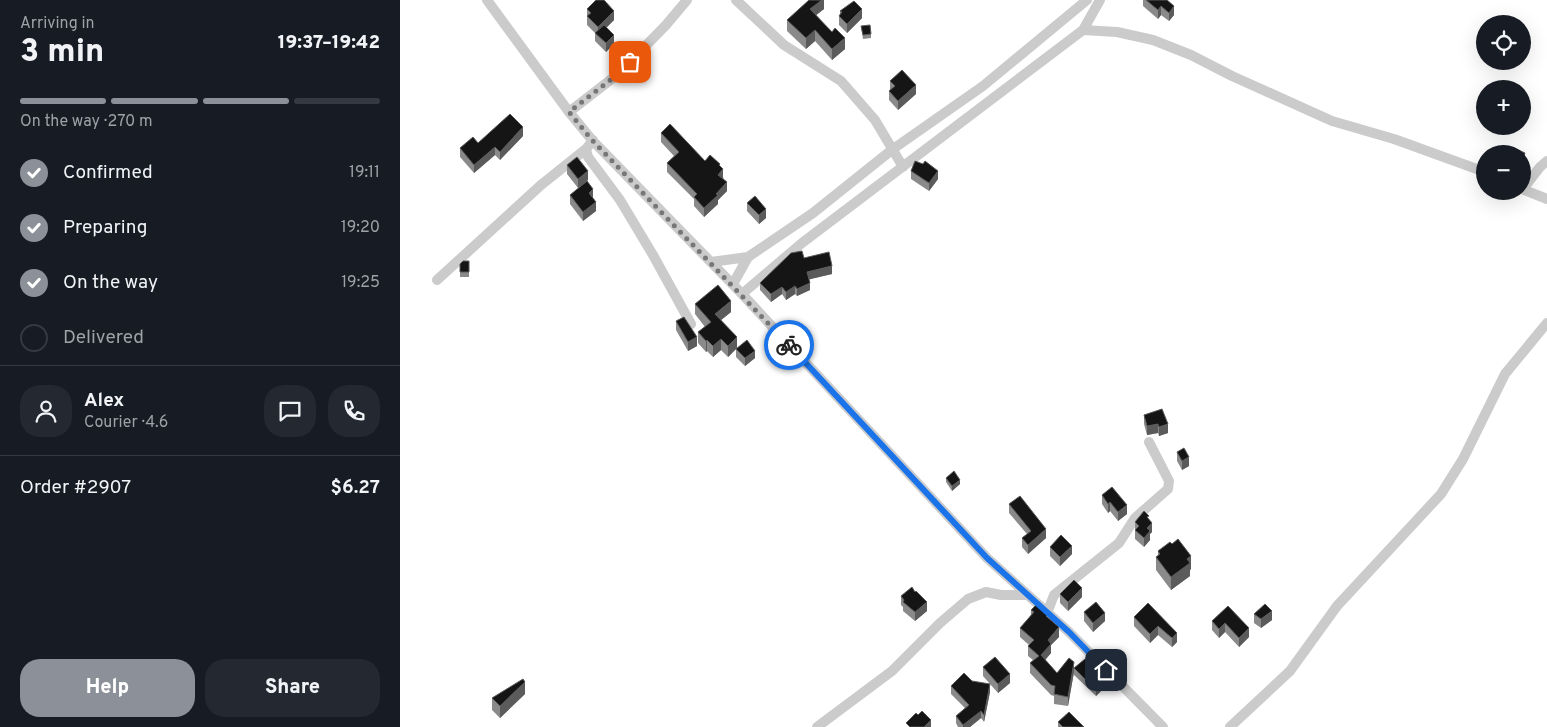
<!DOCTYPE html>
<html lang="en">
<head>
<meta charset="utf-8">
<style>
  :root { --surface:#171b24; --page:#242831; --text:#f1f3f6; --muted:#9ea1a6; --line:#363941; --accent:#8c9099 }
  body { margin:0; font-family:Overpass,sans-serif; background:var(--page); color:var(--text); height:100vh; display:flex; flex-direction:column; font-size:19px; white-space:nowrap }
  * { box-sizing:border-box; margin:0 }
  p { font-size:16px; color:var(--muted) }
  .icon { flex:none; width:28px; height:28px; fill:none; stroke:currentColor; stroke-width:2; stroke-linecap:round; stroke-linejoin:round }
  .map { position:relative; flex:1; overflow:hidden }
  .details { display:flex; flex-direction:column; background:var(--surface); width:400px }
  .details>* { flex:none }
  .fabs { position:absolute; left:1076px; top:15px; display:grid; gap:10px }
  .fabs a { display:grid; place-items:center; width:55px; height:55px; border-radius:50%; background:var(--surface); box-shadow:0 5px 20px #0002; font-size:25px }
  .pin { position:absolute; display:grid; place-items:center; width:42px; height:42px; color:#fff; margin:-21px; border-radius:10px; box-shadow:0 2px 8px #0006 }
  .courier { position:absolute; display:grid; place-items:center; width:50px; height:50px; margin:-25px; border:4px solid #1a73e8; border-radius:50%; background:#fff; color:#222; box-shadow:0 1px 6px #0007 }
  .headline em { font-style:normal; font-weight:800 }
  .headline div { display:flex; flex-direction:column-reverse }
  .headline { display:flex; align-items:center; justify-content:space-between; height:85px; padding:0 20px }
  h1 { font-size:32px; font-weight:800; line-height:38px }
  .bar { display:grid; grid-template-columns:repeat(4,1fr); gap:8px 5px; align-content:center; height:60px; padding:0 20px }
  .bar i { height:6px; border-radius:4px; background:var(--line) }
  .bar .current { background:var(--accent) }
  .bar p { grid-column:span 4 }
  .line { display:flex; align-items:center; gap:12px; padding:0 20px; border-top:1px solid var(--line) }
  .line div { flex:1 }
  .round { display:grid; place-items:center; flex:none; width:52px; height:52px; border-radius:20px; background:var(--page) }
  ol { padding:0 20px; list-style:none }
  li { display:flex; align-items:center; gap:15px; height:55px }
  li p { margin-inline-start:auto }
  li .icon { padding:5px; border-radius:50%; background:var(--accent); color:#fff; stroke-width:4 }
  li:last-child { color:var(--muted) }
  li i { width:28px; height:28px; border:2px solid var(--line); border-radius:50% }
  .button { display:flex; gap:10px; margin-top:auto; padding:10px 20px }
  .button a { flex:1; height:58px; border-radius:20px; background:var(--accent); color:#fff; font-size:20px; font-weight:800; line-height:58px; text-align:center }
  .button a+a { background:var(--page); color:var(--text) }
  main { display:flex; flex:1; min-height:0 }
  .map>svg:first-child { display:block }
</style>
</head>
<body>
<main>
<section class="details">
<div class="headline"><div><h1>3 min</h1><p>Arriving in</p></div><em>19:37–19:42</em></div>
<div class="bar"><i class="current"></i><i class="current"></i><i class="current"></i><i></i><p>On the way · 270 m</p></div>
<ol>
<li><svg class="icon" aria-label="check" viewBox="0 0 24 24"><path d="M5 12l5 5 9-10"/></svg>Confirmed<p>19:11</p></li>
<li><svg class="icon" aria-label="check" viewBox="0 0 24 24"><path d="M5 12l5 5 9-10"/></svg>Preparing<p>19:20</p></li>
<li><svg class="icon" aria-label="check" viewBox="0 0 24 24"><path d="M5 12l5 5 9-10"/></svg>On the way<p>19:25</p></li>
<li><i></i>Delivered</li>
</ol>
<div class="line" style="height:90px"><a class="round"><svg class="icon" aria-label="person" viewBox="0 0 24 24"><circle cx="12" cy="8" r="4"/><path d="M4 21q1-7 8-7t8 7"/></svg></a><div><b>Alex</b><p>Courier · 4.6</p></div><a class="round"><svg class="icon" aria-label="chat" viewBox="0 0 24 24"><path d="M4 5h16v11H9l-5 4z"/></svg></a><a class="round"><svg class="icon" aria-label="phone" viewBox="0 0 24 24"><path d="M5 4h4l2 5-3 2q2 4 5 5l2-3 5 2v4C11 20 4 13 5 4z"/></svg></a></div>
<div class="line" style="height:65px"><div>Order #2907</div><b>$6.27</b></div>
<div class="button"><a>Help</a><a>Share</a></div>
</section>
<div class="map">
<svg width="1147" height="727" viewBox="0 0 1147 727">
  <rect width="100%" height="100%" fill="#fff"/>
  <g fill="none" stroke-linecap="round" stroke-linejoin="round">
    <path stroke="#cbcbcb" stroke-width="10" d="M87,0L169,112L192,140L342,294L587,558L669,632L763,727
      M336,0L384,45L441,81L475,120L503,167
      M683,30L717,32L753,40L791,55L832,76L932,121L994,139L1085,172
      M169,112L218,74L266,25L287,0
      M193,140L186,149L188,157L220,200L253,255L291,324
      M1122,189L1147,199
      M1123,189L1140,167L1147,161
      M311,262L348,257L413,213L493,149L583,86L687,0
      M37,280L141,185L186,149
      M333,284L348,257
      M342,294L402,243L683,30L700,0
      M647,613L654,595L719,543L735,518L768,489L769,481L749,442
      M417,727L492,671L540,623L568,599L586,592L601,595H628
      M830,727L890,671L937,606L1041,494L1063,459L1105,374L1147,323"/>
  </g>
  <path fill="#8a8a8a" d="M424,0V9L416,15L445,49L432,60L415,41L406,49L387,31V20Z
    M743,0H767L774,15L769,21L761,15L758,19L743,6Z
    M187,9L214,20L206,28L214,44L206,52L195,41V33L187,25Z
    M440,11L462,18L447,33L439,25V16L440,14Z
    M461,26L471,34V38L463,39Z
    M490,81L516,94L498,110L489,100V91L490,90Z
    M261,133L305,161L320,166L327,191L318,200V204L304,217L294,206V199L267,172V163L274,156L261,142Z
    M123,136L100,160L95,155L74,173L60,157V148L78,143Z
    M167,165L188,180L178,188L167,174Z
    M511,171L538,179L529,191L511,179Z
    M170,195L193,198L196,211L183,221L170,204Z
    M347,203L366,218L359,224L347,211Z
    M404,258L432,274L409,279L410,290L397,296L395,294L386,300L382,294L371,302L360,290V283Z
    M69,261V277H60V264Z
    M295,304L331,312L321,320L337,348L355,358L345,366L336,357V349L328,357L321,350L313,357L307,351L306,352L298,343V332L305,327L295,314Z
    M276,321L297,346L288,351L276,330Z
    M762,409L768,433L759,436L758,433L747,435L744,424V415Z
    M777,452L789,466L782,470L777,461Z
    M546,478L560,484L552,491L546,482Z
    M702,495L727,514L718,521L710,511L708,513L702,504Z
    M609,504L646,538L628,554L622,547V538L627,534L609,513Z
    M749,519L752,532L750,534V540L744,547L735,539V522Z
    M650,547L672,554L660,566L650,556Z
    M758,551L791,569L790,570V576L771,590L756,570V557L758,556Z
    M660,594L682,597L668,611L660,603Z
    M501,596L527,611L515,621L503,611V607L501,605Z
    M748,603L777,642L772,647L758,635L750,643L734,626V617Z
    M828,606L849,637L839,647L825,632L819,638L812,630V621Z
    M631,610L649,618L659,637L651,645V653L645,660L657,673L674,672L668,706L654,704V696L651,695L630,673V663L633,660L628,656V646L629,645L620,637V628L631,615Z
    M684,612L705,621L693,632L684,621Z
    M854,614L872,620L861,628L854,623Z
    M583,667L610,683L598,693L583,676Z
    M674,668L693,671L704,688L696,696L674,675Z
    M551,686L590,692L584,722L581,718L570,727H558L556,723V716L565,708L551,694Z
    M125,694L100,718L92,710V698Z
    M658,722L684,727H658Z"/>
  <path fill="#5b5b5b" d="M422,0H424V9L410,20V9Z
    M761,6V15L758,19V10Z
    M774,6V15L769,21V13Z
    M462,9V18L447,33V24Z
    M214,11V20L198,36V27Z
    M415,30V41L406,49V38Z
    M214,35V44L206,52V43Z
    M445,38V49L432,60V49Z
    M516,85V94L498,110V101Z
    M123,127V136L100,160V152Z
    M95,147V155L74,173V165Z
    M1125,153V157L1122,164V160Z
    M323,169V178L318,183V175Z
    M188,171V180L178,188V179Z
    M538,171V179L529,191V183Z
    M327,182V191L318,200V204L304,217V208Z
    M193,189V198L189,193Z
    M196,202V211L183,221V212Z
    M366,209V218L359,224V215Z
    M432,266V274L407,280V272Z
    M410,283V290L397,296V289Z
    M395,286V294L386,300V292Z
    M382,287V294L371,302V294Z
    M331,301V312L315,325V314Z
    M297,337V346L288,351V342Z
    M337,337V348L328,357V346Z
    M321,339V350L313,357V346Z
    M307,340V351L306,352V341Z
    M355,351V358L345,366V358Z
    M758,424V433L747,435V426Z
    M768,424V433L759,436V427Z
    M789,457V466L782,470V461Z
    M560,480V484L552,491V486Z
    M710,502V511L708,513V504Z
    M727,505V514L718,521V512Z
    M752,523V532L750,534V540L744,547V538L747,528Z
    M646,529V538L628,554V545Z
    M672,546V554L660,566V557Z
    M791,556V569L790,570V576L771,590V577L787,559Z
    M682,588V597L668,611V602Z
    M527,602V611L515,621V612Z
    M872,611V620L861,628V619Z
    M705,613V621L693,632V623Z
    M825,623V632L819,638V629Z
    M758,626V635L750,643V634Z
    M659,627V637L651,645V653L641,665V655L648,640Z
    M849,628V637L839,647V638Z
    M777,633V642L772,647V638Z
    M674,662V672L668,706V697Z
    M610,674V683L598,693V684Z
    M125,682V694L100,718V706Z
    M704,682V688L696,696V690Z
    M590,684V692L584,722V715Z
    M581,711V718L570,727H563V725Z
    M531,720V727H524Z"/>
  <path fill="#151515" stroke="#5b5b5b" d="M196,0H204L214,11L198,27L187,16L191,13L187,9Z
    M409,0H422L410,9L432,32L435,28L445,38L432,49L415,30L406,38L387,20Z
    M746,0H767L774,6L769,13L761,6L758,10Z
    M454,1L462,9L447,24L439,16L442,12L440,11Z
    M204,25L214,35L206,43L195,33Z
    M470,25L471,34L463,35L461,26Z
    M502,70L516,85L498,101L489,91L495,86L490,81Z
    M110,114L123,127L100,152L95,147L74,165L60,148L73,137L78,143Z
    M270,124L305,161L310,155L320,164L319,165L323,169L318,175L327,182L316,194L318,195L304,208L294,197L297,194L267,163L279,152L261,133Z
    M1116,149L1125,153L1122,160V154H1114Z
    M177,157L188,171L178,179L167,165Z
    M515,161L523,164L525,161L538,171L529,183L511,171Z
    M187,181L193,189L189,193L196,202L183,212L170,195Z
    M355,196L366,209L359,215L347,203Z
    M402,251L404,258L429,252L432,266L407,272L410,283L397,289L395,286L386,292L382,287L371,294L360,283L391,253Z
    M63,261H69V272H60V264Z
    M318,285L331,301L315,314L337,337L328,346L321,339L313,346L307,340L306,341L298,332L311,322L295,304Z
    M284,317L297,337L288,342L276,321Z
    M347,340L355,351L345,358L336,349Z
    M762,409L768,424L759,427L758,424L747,426L744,415Z
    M784,448L789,457L782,461L777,452Z
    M554,471L560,480L552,486L546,478Z
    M712,487L727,505L718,512L710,502L708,504L702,495Z
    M620,496L646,529L628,545L622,538L631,531L609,504Z
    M744,511L749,516L747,517L752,523L747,528L750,531L744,538L735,530L739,526L735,522Z
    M661,535L672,546L660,557L650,547Z
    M778,539L791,556L787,559L790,563L771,577L756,557L760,554L758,551L770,542L772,544Z
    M674,580L682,588L668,602L660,594Z
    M512,587L515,592L516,591L527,602L515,612L503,602L504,600L501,596Z
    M696,602L705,613L693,623L684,612Z
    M638,603L649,613L646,616L659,627L648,640L651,644L641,655L657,673L669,658L674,662L668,697L654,694L655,686L651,685L630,663L639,656L628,646L634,640L620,628L634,612L631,610Z
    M748,603L777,633L772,638L758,626L750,634L734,617Z
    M865,604L872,611L861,619L854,614Z
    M828,606L849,628L839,638L825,623L819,629L812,621Z
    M595,657L610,674L598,684L583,667Z
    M685,659L693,669L692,670L704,682L696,690L674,668Z
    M564,673L572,681L590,684L584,715L581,711L563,725L556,716L569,705L551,686Z
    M123,679L125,682L100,706L92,698Z
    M522,711L531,720L524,727H510L506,723L516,713L518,715Z
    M669,712L684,727H663L658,722Z"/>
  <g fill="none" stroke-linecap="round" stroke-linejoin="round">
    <path stroke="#777" stroke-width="5" stroke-dasharray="0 9" d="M230,62L218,74L169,112L192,140L389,345"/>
    <path stroke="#1a73e8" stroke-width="6" d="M389,345L587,558L669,632L706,670"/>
  </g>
</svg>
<div class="fabs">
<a><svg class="icon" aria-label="locate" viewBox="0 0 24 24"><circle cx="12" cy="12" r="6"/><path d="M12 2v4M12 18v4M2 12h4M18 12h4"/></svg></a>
<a>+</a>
<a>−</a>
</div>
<div class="pin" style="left:230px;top:62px;background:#ea580c"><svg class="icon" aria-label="bag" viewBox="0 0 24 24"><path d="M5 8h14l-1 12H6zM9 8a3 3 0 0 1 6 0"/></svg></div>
<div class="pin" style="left:706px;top:670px;background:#1f2937"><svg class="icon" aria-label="home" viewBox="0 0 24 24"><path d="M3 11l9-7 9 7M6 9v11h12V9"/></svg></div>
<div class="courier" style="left:389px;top:345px"><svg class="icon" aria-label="bike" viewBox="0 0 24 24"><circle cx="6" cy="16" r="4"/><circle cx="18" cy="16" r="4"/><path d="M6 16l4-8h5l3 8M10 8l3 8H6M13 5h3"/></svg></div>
</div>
</main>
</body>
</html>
